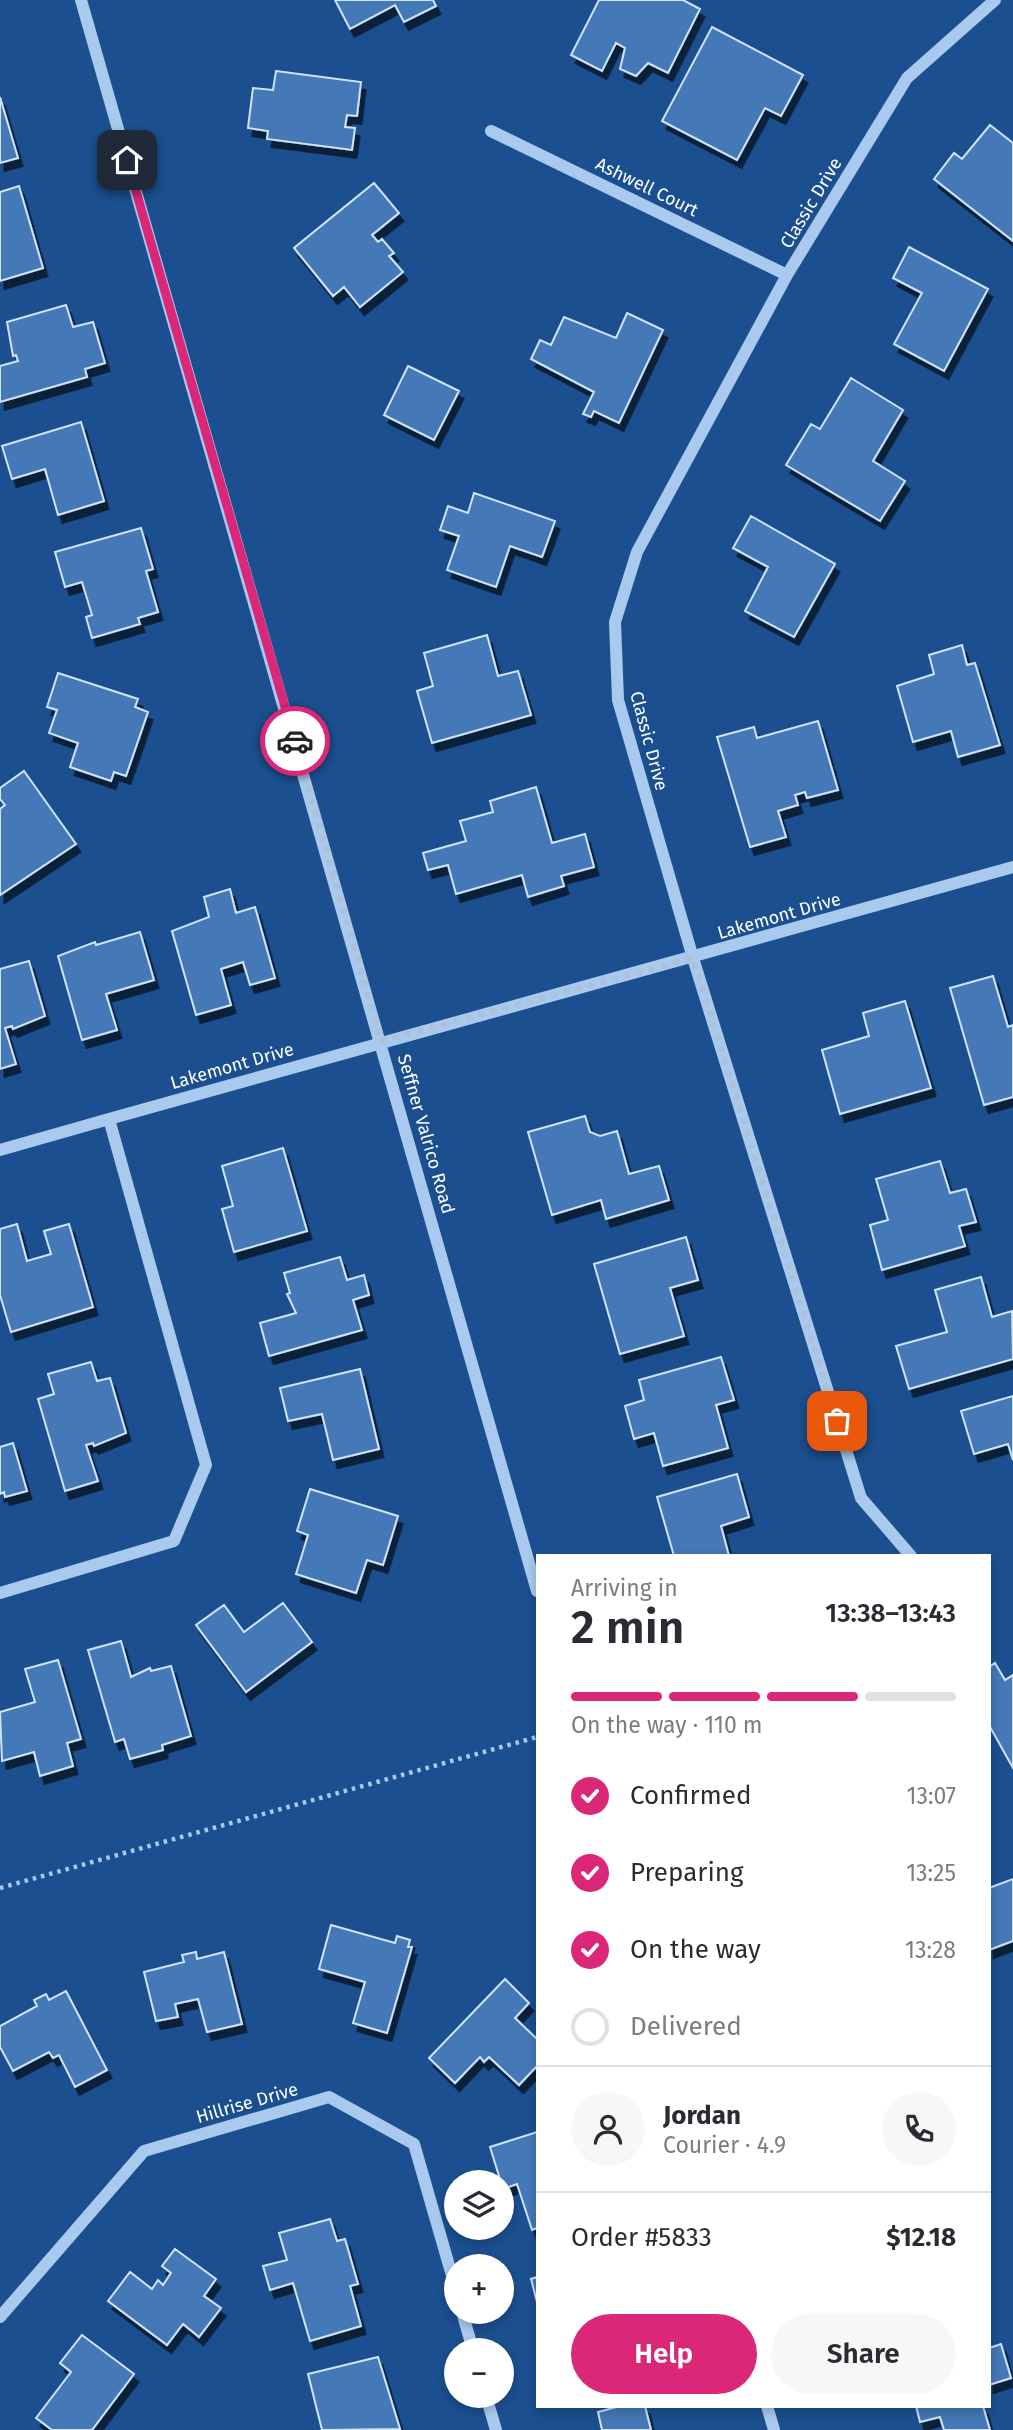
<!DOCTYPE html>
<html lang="en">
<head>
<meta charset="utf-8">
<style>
  :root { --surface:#fff; --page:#f7f7f7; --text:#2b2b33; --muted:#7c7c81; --line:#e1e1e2; --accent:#db2777 }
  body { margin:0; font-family:"Fira Sans",sans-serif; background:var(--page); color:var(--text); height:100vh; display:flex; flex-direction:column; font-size:26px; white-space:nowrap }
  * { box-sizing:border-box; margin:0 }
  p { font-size:23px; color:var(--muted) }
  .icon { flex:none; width:38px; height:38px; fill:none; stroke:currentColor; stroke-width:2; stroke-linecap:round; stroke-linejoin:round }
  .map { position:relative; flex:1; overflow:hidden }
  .details { position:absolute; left:536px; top:1554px; width:455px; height:854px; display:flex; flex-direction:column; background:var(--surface); border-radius:0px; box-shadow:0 4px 10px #0003 }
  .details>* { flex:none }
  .tools { position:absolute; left:444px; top:2170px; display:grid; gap:14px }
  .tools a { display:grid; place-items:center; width:70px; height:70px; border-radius:50%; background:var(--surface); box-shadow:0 4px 10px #0003; font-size:35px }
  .pin { position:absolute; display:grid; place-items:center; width:60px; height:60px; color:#fff; margin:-30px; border-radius:14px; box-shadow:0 4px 10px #0006 }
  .courier { position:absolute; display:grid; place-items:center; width:70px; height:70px; margin:-35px; border:5px solid #db2777; border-radius:50%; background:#fff; color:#222; box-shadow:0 2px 9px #0007 }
  .head em { font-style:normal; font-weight:600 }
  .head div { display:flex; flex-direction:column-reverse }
  .head { display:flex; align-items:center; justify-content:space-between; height:119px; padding:0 35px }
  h1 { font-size:46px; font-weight:600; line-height:52px }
  .bar { display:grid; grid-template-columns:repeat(4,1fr); gap:10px 7px; align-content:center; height:84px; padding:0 35px }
  .bar i { height:9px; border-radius:5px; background:var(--line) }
  .bar .current { background:var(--accent) }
  .bar p { grid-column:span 4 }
  .line { display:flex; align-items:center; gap:18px; padding:0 35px; border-top:2px solid var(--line) }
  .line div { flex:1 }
  .round { display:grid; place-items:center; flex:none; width:74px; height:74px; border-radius:37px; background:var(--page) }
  ol { padding:0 35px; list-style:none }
  li { display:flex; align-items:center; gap:21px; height:77px }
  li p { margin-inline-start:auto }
  li .icon { padding:7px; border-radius:50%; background:var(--accent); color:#fff; stroke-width:4 }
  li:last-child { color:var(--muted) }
  li i { width:38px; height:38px; border:4px solid var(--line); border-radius:50% }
  .cta { display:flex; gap:14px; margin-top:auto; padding:14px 35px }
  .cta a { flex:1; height:80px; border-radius:42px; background:var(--accent); color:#fff; font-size:28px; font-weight:600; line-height:80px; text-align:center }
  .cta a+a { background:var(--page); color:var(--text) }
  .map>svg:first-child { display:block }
</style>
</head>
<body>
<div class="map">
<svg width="1013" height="2430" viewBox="0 0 1013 2430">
  <defs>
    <filter id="shadow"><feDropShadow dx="4.5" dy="8" stdDeviation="0" flood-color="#0009"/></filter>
  </defs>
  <rect width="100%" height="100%" fill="#1b4f8f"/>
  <path fill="#4478b7" stroke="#cfe3fa" stroke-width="2" filter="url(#shadow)" d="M335,0H433L436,6L404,22L395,5L350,29Z
    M599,0H683L700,9L668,73L648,63L636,76L620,69L625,48L616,43L602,71L571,55Z
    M712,27L803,75L781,116L765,108L737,160L662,121Z
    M276,71L361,82L357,116L347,115L345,127L355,128L352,150L267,139L268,131L248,128L253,88L273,90Z
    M0,97L18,158L0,163Z
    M990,125L1013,143V241L934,179L954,153L962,159Z
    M374,183L399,213L372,235L378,242L382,239L394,253L389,256L403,272L360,307L344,287L333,296L294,248Z
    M19,186L43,268L0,281V192Z
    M909,247L988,289L944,371L894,344L922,293L893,278Z
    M66,305L73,327L93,322L105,363L85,369L87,377L0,402V366L18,361L16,355L13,356L7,322Z
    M627,313L663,330L619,423L594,411L591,417L583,414L594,392L531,359L540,340L551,345L564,317L616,338Z
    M408,366L459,391L434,440L384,415Z
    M851,378L903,410L873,461L905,481L880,521L786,465L811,424L820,429Z
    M81,422L104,501L58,515L45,469L12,479L2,446Z
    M474,493L555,521L542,557L510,546L496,587L447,570L459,536L440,530L448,506L468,513Z
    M751,516L835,564L794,637L745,611L768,567L733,548Z
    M141,528L153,569L146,571L158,612L138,618L140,624L92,638L86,617L92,615L82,582L65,587L55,552Z
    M487,635L498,676L518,671L531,715L432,743L417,691L433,686L424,653Z
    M962,645L967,665L975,663L1000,745L958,757L951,731L913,742L897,686L934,674L929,655Z
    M58,673L138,699L135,707L148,712L126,776L114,772L111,781L70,767L78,743L49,733L57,710L47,707Z
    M818,721L838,790L807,798L805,792L795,795L798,805L778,811L786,837L750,847L717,737L754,727L757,738Z
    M24,771L76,844L0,895V809L5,805L0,799V788Z
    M536,787L552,843L585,834L594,867L561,876L564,886L528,897L522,875L456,894L448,865L428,870L423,853L466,841L460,821L493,812L490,801Z
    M230,889L236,913L255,907L275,978L250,985L243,962L221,969L231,1005L196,1015L172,931L209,917L204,897Z
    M140,932L154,980L106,994L117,1030L82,1040L58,956L95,942L96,945Z
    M29,961L45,1016L13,1029L12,1026L5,1028L16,1064L0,1069V969Z
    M993,976L1008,1027L1013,1025V1097L984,1105L950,988Z
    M905,1001L931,1088L840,1114L822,1050L869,1036L863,1013Z
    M585,1116L590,1132L600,1136L617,1131L629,1174L659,1166L669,1200L606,1219L601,1200L552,1215L528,1132Z
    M283,1148L307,1231L234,1252L222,1209L233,1206L222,1166Z
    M940,1161L950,1193L966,1189L976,1222L959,1226L965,1246L882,1270L870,1225L888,1220L876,1179Z
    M17,1224L27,1261L51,1254L44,1231L69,1224L93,1307L11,1332L0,1295V1229Z
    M686,1237L698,1280L670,1288L684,1336L620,1354L594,1264Z
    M340,1257L347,1280L364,1275L369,1295L353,1300L362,1330L269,1356L260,1323L296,1313L287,1294L290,1293L284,1273Z
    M981,1277L992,1317L1012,1311L1013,1359L909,1389L896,1346L947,1332L935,1290Z
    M721,1357L734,1400L716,1405L728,1448L663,1466L654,1433L634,1439L625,1406L644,1400L639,1380Z
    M91,1362L97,1381L110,1378L126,1433L94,1446L93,1443L86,1445L98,1481L65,1491L38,1399L54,1394L48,1374Z
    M360,1369L379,1449L333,1460L322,1414L288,1421L280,1388Z
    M1013,1396V1460L1008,1444L974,1454L961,1411Z
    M13,1443L27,1491L5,1497L4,1492L0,1494V1447Z
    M737,1474L749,1517L721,1526L729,1556H674L657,1497Z
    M310,1489L398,1516L383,1565L367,1560L356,1593L296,1574L308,1535L297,1531Z
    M283,1603L312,1642L246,1692L196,1625L224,1605L244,1632Z
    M121,1641L131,1677L150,1668L151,1671L171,1666L191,1736L162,1745L163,1750L130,1759L124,1739L115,1742L88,1650Z
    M58,1660L81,1739L67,1743L73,1766L40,1776L34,1752L2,1761L0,1712L35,1702L25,1669Z
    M995,1663L1005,1680L1013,1675V1768L989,1725V1667Z
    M1013,1879V1941L989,1950V1888Z
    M331,1925L395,1943L397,1936L410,1940L408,1947H412L387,2033L353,2023L365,1982L319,1969Z
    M196,1952L197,1959L224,1952L242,2024L207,2032L198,1999L175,2004L178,2017L156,2021L144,1972L184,1962L182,1955Z
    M505,1979L529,2003L515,2018L537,2039V2066L519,2085L489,2057L484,2062L480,2057L455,2083L429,2058Z
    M66,1991L107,2070L75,2087L59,2055L53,2058L49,2052L13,2071L0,2047V2026L37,2006L34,2000L46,1994L49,2000Z
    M537,2132V2228L532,2230L517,2184L503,2189L490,2147Z
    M330,2219L337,2241L345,2239L358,2284L350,2286L361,2326L310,2341L293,2283L270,2290L263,2266L287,2260L279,2233Z
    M175,2249L216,2279L204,2296L221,2308L199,2337L183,2324L167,2345L108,2301L130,2272L152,2289L158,2280L163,2285L171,2273L162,2266Z
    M537,2277V2302L531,2279Z
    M82,2335L134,2374L92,2430H52L36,2418L71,2372L60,2363Z
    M1001,2344L1011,2378L989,2385V2348Z
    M378,2357L400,2429L322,2430L308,2374Z
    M620,2406H645L651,2430H602L598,2412Z
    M916,2406H983L990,2430H944L940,2417L920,2422Z"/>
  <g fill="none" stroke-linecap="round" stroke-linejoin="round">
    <path stroke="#a9c9ee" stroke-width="4.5" stroke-dasharray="3.5 5" stroke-linecap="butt" d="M0,1888L537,1737"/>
    <path stroke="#a9c9ee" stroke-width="12" d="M81,0L537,1591
      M491,131L787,275
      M109,1119L1013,867
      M0,1150L109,1119L206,1465L174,1541L0,1593
      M911,1556L861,1498L693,958L618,700L615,622L637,552L787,275L907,78L995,0
      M462,2312L473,2350
      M0,2317L144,2151L329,2097L414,2144L457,2293
      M486,2396L496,2430
      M767,2406L774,2430"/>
  </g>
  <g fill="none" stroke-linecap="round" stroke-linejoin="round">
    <path stroke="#afc1d8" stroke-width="7" stroke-dasharray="0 12.6" d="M295,741L381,1041L693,958L837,1421"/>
    <path stroke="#db2777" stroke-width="9" d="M127,160L295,741"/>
  </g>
  <g text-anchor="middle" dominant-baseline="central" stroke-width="5" stroke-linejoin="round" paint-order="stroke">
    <g font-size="18" fill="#fff" stroke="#1b4f8f">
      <text transform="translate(647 187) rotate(26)">Ashwell Court</text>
      <text transform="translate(811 203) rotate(-59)">Classic Drive</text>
      <text transform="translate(649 741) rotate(75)">Classic Drive</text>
      <text transform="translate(779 916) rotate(-16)">Lakemont Drive</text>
      <text transform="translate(232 1066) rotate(-16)">Lakemont Drive</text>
      <text transform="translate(426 1134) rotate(74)">Seffner Valrico Road</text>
      <text transform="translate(247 2103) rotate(-16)">Hillrise Drive</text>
    </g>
  </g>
</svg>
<div class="tools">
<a><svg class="icon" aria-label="layers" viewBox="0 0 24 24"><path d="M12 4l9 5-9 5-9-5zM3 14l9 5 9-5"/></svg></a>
<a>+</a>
<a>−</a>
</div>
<div class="pin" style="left:837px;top:1421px;background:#ea580c"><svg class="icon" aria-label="bag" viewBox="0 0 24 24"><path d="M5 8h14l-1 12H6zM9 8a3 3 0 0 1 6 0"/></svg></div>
<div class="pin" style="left:127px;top:160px;background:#1f2937"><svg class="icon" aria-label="home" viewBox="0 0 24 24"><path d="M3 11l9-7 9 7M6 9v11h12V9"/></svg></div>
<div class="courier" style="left:295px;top:741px"><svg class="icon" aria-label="car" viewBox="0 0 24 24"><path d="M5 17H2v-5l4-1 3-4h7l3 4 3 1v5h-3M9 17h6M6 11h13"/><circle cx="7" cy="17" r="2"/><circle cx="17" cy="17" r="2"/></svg></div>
<section class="details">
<div class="head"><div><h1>2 min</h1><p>Arriving in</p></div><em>13:38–13:43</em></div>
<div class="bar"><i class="current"></i><i class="current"></i><i class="current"></i><i></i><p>On the way · 110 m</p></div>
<ol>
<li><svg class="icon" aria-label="check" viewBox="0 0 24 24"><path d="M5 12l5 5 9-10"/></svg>Confirmed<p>13:07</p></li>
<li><svg class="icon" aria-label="check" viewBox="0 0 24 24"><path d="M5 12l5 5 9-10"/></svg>Preparing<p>13:25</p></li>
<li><svg class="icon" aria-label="check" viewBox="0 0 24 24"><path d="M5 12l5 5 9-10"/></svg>On the way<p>13:28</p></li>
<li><i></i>Delivered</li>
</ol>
<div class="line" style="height:126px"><a class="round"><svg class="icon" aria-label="person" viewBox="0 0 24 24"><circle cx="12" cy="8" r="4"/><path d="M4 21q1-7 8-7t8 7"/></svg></a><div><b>Jordan</b><p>Courier · 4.9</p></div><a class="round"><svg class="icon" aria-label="phone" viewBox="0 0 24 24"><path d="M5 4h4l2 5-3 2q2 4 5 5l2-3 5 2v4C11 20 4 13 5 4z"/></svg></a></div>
<div class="line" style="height:91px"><div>Order #5833</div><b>$12.18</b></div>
<div class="cta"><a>Help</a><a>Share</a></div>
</section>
</div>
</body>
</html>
